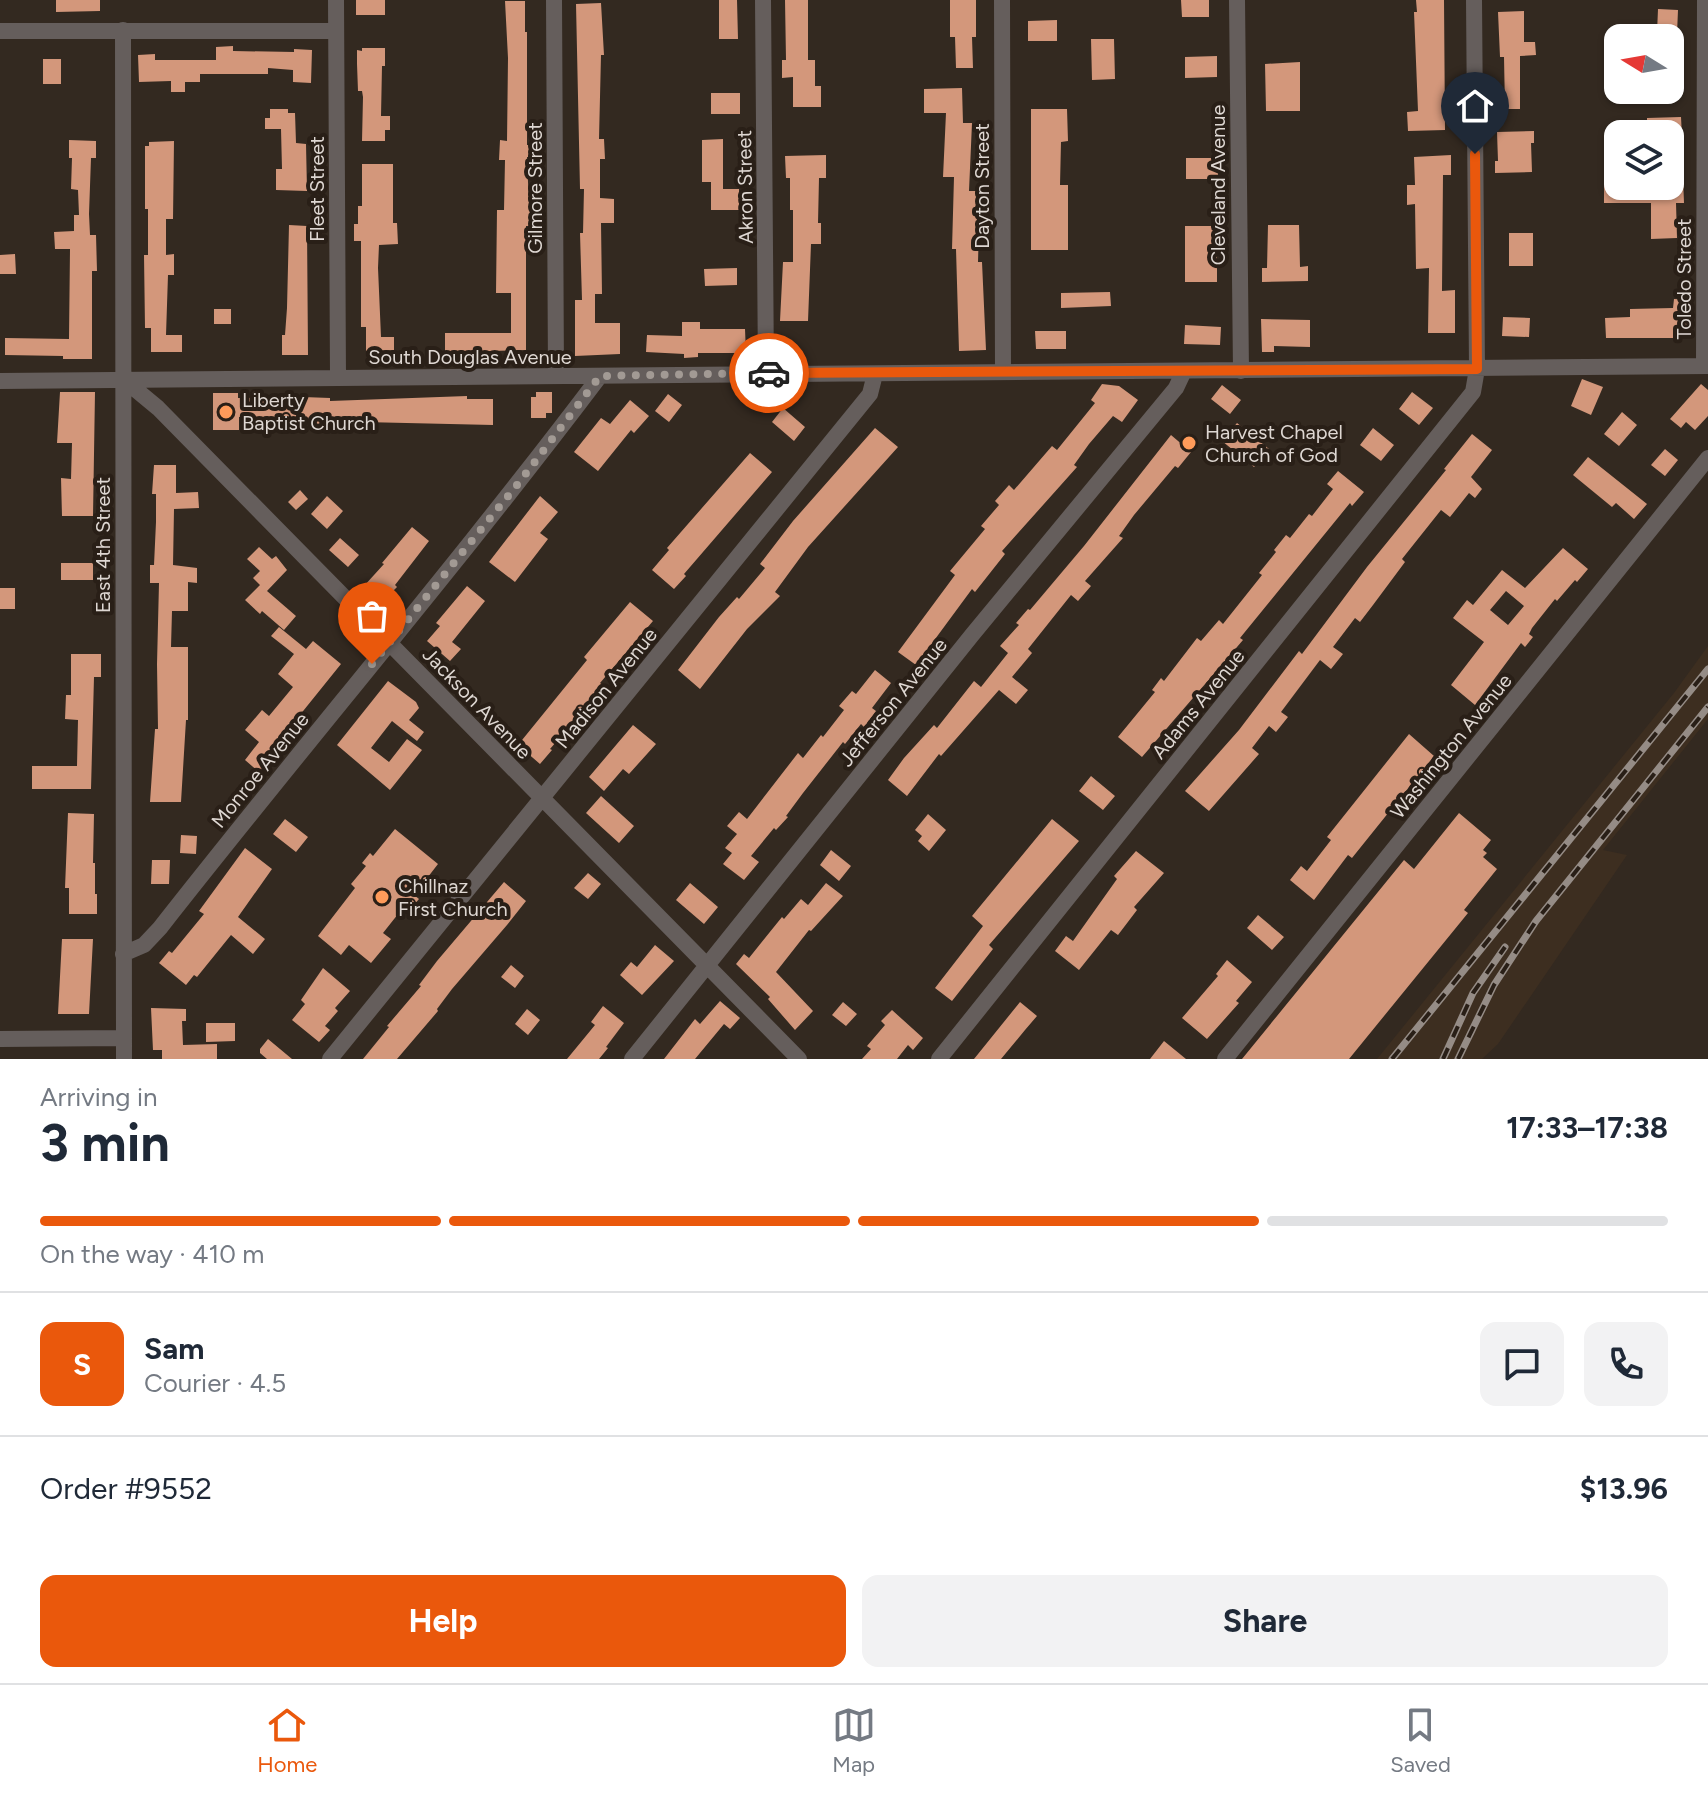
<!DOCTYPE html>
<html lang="en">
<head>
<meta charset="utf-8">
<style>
  :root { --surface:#fff; --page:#f2f2f3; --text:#1f2937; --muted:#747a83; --line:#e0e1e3; --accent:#ea580c }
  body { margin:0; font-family:Figtree,sans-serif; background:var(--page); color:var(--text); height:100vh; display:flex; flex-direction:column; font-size:30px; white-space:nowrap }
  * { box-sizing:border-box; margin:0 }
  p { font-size:26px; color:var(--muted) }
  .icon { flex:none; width:44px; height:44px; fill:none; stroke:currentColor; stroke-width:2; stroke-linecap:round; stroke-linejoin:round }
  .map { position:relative; height:1059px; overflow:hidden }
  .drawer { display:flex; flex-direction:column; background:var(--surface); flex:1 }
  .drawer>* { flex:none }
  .needle { width:52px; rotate:281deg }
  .tools { position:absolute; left:1604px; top:24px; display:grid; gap:16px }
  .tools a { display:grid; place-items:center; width:80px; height:80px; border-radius:16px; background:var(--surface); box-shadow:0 2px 6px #0004; font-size:40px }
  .pin { position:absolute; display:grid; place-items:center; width:68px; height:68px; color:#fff; margin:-82px -34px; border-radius:50% 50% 50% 0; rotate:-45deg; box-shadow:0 0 8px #0007 }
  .pin .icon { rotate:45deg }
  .courier { position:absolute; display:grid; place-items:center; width:80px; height:80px; margin:-40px; border:6px solid #ea580c; border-radius:50%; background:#fff; color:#222; box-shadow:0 2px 10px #0007 }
  .headline em { font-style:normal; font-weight:700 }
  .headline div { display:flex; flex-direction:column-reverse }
  .headline { display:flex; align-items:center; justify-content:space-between; height:136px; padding:0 40px }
  h1 { font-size:52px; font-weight:700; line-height:60px }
  .bar { display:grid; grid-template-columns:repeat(4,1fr); gap:12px 8px; align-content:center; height:96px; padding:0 40px }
  .bar i { height:10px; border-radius:6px; background:var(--line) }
  .bar .current { background:var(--accent) }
  .bar p { grid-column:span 4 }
  .line { display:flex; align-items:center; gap:20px; padding:0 40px; border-top:2px solid var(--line) }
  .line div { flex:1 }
  .round { display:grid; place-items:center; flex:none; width:84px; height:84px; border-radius:16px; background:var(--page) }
  .cta { display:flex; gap:16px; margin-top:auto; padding:16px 40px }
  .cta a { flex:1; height:92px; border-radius:16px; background:var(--accent); color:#fff; font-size:32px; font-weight:700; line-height:92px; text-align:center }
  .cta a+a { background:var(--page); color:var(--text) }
  .menu { display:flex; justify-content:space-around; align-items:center; height:112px; border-top:2px solid var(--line); background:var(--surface); font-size:22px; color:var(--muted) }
  .menu a { display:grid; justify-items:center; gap:4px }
  .menu .current { color:var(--accent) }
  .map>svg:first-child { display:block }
</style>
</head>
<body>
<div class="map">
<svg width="1708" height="1059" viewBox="0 0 1708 1059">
  <rect width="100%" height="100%" fill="#332920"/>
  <path fill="#3d2e20" d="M1708,646V719L1603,850L1627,855L1498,1044L1482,1059H1377L1674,693Z"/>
  <path fill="#d3977b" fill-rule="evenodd" d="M56,0H100V11L56,12Z
    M356,0H385V15H356Z
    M719,0H737L738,39H719Z
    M785,0H808V60H815V86H821V107H793V77L782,78V60H786Z
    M950,0H976V37H972L973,68H956L955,37H950Z
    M1181,0H1209V17H1182Z
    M1416,0H1444L1445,130L1408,131L1407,112L1418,111L1414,12H1417Z
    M505,1H525V32H527V145H532V157H527L529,207H532V226H526V350L445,352V333H511V293H496L497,210H504L505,160H499L500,140L507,141L508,58Z
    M601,3L604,55H601L599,139H604L605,159H600V198L614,199V223H601L602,294H595V323H620V354L575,356V300H582L580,233H583L584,189H580L576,4Z
    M1658,9L1678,10L1677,34L1657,33Z
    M1524,11V42H1535L1536,55L1520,56V109H1505L1504,57H1500L1498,12Z
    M1057,20V41H1028V21Z
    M1091,39H1114L1115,79L1092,80Z
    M233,46V51L294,52V49L312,50L311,83L293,82V70L268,68V74H200V82H185V92H171V81L139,82L138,55L155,54V60H216V47Z
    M362,48H385V66H382L381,116H390V130H385V141H362L363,97L362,91H358L357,64V50L362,51Z
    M1217,56V77L1185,78V57Z
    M43,59H61V84H43Z
    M1300,62V111H1266L1265,64Z
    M962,88L963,123H972L969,191H980L978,262H982L986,350L959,351L956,249H952L954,177H943L946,113H924V89Z
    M711,93H740V114H711Z
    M270,109H288V113H295L296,143L306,144L307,191L276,190V169H282L281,129H265V118H270Z
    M1031,109H1067L1068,141L1061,142L1060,185H1068V250H1031Z
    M1681,117L1682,136L1661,134V131H1647V118Z
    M1534,131V143H1531L1532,172L1495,173V161H1498L1497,132Z
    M723,139V189H739V210H711V182H702V140Z
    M69,140L96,141V158H91L89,214L90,235H96L97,271H92V359H63V356L5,355V338L69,339L70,249H55L54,232L74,231V215H79L78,190L71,189L72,158H69Z
    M174,141L173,219H166V255L174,254V275H168L166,335H182V352H151V328H145L144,255H148V209H145V146H149V142Z
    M826,155V178H819L818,223H821V244H811L808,321H780L783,262H793V210H790V178H786L785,156Z
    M1451,155V175H1443L1442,291L1455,290V333H1428L1429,268L1416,269L1415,204L1407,205V185H1415L1414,157Z
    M1186,158H1218V179H1186Z
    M362,164H393V223H397L398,244L379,245L378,268L381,337H394V350L366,351V327H361V241H354V224H358V206H362Z
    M1670,177H1683L1684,203H1676L1677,238L1651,239V203H1604V178H1618V186H1670Z
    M289,225L307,226L308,355H282V335H285L287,308Z
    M1268,225H1299L1300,267L1308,266V281L1262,282V268H1267Z
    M1185,226H1217V282H1185Z
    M1509,233H1533V266H1509Z
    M15,254L16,274H0V255Z
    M737,268V285L705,286L704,269Z
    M1110,292L1111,306L1061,308V293Z
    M1674,299L1693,300V338H1606L1605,318L1630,317V309L1673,308Z
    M214,309H231V324H214Z
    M1503,317L1530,318L1529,337L1502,336Z
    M1261,319L1310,320V347L1274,346V352H1262Z
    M682,322H700V329H745L746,353H698V357L684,358V354L646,352L647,335L682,336Z
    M1185,325L1221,327L1220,345L1184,344Z
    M1035,331H1066V349H1036Z
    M1582,379L1603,387L1591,415L1571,406Z
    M1102,384L1119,386L1138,400L1122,422L1113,416L1089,444L1074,465L1077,467L1002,551L1005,554L975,592L972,589L916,665L898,652L955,575L950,571L985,529L981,526L999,505L995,501L1009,485L1014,490L1052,446L1057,450L1095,403L1091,400Z
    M1701,384L1708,390V416L1695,430L1686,422L1681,428L1670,419Z
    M1222,385L1241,400L1230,414L1211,399Z
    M60,392H95L93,516H62L61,478L71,479L72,443H57Z
    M536,392H552V413H546V418H531V397H536Z
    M1412,392L1433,408L1419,425L1399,409Z
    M213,393H238V398L303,397L330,398V401L467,396V399H493V425L363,422V427H342V424L283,423V418L239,417V430H213Z
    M668,394L682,405L669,422L655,411Z
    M630,400L649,416L634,433L631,430L598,471L574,452L601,418L610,424Z
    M783,408L805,427L794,441L772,422Z
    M1622,412L1637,425L1619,446L1604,434Z
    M1237,423L1269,449L1254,467L1222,441Z
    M875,428L898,447L808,547L775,592L780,596L747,629L700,689L678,670L719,617L737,597L739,599L765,568L760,564L793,521Z
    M1373,428L1394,445L1381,461L1360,445Z
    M1472,434L1492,450L1471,477L1482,489L1475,498L1469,493L1450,517L1441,510L1402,559L1405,562L1373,605L1360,622L1355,618L1333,647L1343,654L1331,669L1320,660L1281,712L1288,717L1276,732L1269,726L1252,748L1259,754L1209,811L1185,791L1239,730L1299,651L1302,654L1367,567L1446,470L1444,469Z
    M1171,435L1191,452L1178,468L1175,466L1134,515L1119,536L1123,538L1085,581L1091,586L1078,601L1071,595L1028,649L1032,653L1012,677L1028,690L1016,704L999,690L941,756L939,754L907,796L888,780L904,758L934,725L937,728L974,681L981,687L1008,653L1000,646L1019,625L1016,623L1028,609L1030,610L1084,546Z
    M1665,449L1678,460L1665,476L1651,465Z
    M750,453L772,472L684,574L686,576L674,589L652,570L669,550L667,548Z
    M1588,457L1647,504L1634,519L1616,503L1612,507L1573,475Z
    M154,465H176V493L198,492L199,508L174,509L173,565L197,568V583L188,582V611H172L171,647H188V720H186L181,802H150L155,729H158L157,664L159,583H150V565H154L156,522V494H152Z
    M1338,471L1364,492L1352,506L1350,503L1240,638L1243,640L1231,654L1142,757L1118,737L1155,692L1152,690L1161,678L1164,681L1197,638L1201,641L1219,620L1223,624L1262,575L1259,573L1276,552L1274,550L1286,535L1290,538L1309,514L1312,516L1333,489L1327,484Z
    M300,490L308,499L296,510L288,502Z
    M327,496L343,511L327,529L311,514Z
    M540,496L558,512L540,533L548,539L515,582L489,562Z
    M412,527L429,541L395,585L397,587L382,602L364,586L384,564L382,563Z
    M340,538L359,555L348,567L329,550Z
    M259,547L272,559L276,556L287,570L267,591L296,616L284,630L262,611L260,614L245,600L260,585L253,578L260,571L247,559Z
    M1563,548L1588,569L1577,582L1575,580L1557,601L1555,599L1532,628L1529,634L1533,637L1525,647L1521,643L1475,705L1451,685L1484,642L1453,618L1467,600L1473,605L1502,570L1525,588ZM1506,591L1524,606L1508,625L1490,610Z
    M61,563H93V580H61Z
    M467,586L485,601L452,642L461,649L450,661L427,641L440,626L436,623Z
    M0,588H15V609H0Z
    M630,602L653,621L600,683L604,686L550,749L552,750L540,764L518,745L587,660L584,657Z
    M279,627L306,649L313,641L341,664L287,731L292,736L259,772L245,760L259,742L245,730L262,710L269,716L293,687L278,674L294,654L271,636Z
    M71,654H101V677H94L91,789H32V766H77L78,720L65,719L66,695H71Z
    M875,670L891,683L872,708L876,711L864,727L861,724L845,744L843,742L803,793L786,816L788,817L776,830L774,828L751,856L759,862L744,880L723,864L732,853L725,848L737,834L727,826L739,812L747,819L798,753L803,758L821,735L823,737L844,710L839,706L852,691L856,694Z
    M388,681L416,702L419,708L409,720L424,732L417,741L392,721L371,748L389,762L407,739L422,750L390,790L337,745Z
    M633,725L656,744L629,774L623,769L604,791L589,777Z
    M1409,734L1434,756L1352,858L1348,855L1314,900L1290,880L1301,866L1307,871L1331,840L1327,837Z
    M1091,776L1115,796L1103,810L1079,791Z
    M601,796L634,826L619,843L586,813Z
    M68,813L94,814L93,863H95V894H97V914H69V888H65Z
    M1459,813L1491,840L1483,850L1487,853L1483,857L1497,869L1464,910L1468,913L1349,1059H1242L1404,860L1414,869Z
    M928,814L946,830L929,851L918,841L922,836L915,830Z
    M285,819L308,837L296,852L273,834Z
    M1052,819L1079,841L989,945L993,949L952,1001L935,988L983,926L972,916Z
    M395,829L438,864L414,895L419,899L411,908L406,904L383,933L391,939L371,963L349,945L341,955L318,936L355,888L351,884L366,866L362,863L370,853L373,856Z
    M181,835L197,836L196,854L180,853Z
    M245,848L272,869L238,917L265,939L253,954L231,935L197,977L194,975L186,985L159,963L169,951L172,953L204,914L199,911Z
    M831,850L851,866L839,881L820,865Z
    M1136,851L1164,873L1134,907L1137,910L1118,935L1111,930L1079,970L1055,951L1066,936L1073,941L1117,879L1114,876Z
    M152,860H170L169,884H151Z
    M588,873L601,884L588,899L574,888Z
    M504,882L526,901L507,925L452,989L437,1009L438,1011L397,1059H363L389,1027L387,1026L421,986L419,985L437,961Z
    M690,883L718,907L704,924L676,900Z
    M826,883L843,896L811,931L809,930L776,972L813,1011L795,1030L768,999L770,997L736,964L744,954L749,958L782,917L784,919L801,899L808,905Z
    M1258,915L1284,937L1272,950L1247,928Z
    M62,939H93L89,1014H58Z
    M655,945L674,961L642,995L620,975L631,962L637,967Z
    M1227,960L1252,982L1236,1001L1239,1003L1207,1039L1182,1018L1218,976L1216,974Z
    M511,965L524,976L515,988L501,977Z
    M323,968L350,991L335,1008L338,1011L325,1026L330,1030L319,1042L292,1020L305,1004L301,1000Z
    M720,1001L740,1018L730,1029L724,1024L695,1059H664L695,1019L700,1024Z
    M843,1002L857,1014L846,1026L832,1015Z
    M1020,1002L1037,1016L1025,1030L1001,1059H974Z
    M603,1006L624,1023L606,1047L608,1048L599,1059H567L595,1025L591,1022Z
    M151,1008L186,1009V1021H182L183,1045L217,1044V1059H162V1050H153Z
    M527,1009L540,1020L528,1035L515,1024Z
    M892,1010L923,1038L913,1050L908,1045L897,1059H862L871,1049L867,1046L885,1025L881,1021Z
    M206,1023H235V1041L206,1042Z
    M268,1039L292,1059H267L260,1053V1049Z
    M1164,1041L1186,1059H1150Z"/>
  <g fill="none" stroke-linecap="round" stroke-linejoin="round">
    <path stroke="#655e5c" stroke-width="16" d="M336,0L338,377
      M554,0L556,375
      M763,0L766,373
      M1002,0L1003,372
      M1237,0L1241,371
      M123,30L124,1059
      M0,31H336
      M1704,366L1705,0
      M123,379L158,408L799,1059
      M0,381L1708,366
      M123,954L144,945L160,928C305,743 458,564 600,376
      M0,1039L124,1038
      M330,1059L870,394L875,374
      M632,1059L972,635L1176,388L1184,371
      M939,1059L1473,392L1477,369L1474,0
      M1225,1059L1708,458"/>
    <g stroke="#958c86" stroke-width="7">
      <path id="rail" d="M1392,1059L1708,669
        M1443,1059L1473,993L1505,947
        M1458,1059L1494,985L1536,921L1708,707"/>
    </g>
    <use href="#rail" stroke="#291f17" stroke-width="4" stroke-dasharray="12" stroke-linecap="butt"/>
  </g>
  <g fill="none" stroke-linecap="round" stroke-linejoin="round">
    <path stroke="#a29a94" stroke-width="8" stroke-dasharray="0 14.4" d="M372,664L521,480L600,376L769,373"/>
    <path stroke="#ea580c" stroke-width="10" d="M769,373L1477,369L1475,154"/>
  </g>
  <g fill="#ff9b5a" stroke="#291f17" stroke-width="3">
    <circle cx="226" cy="412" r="8"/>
    <circle cx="1189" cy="443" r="8"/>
    <circle cx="382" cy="897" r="8"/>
  </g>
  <g text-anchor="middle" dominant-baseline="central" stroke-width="8" stroke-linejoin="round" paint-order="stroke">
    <g font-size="20" fill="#ded7d2" stroke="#291f17">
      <text transform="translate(1218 185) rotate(-90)">Cleveland Avenue</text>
      <text transform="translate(982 186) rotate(-90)">Dayton Street</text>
      <text transform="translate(745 187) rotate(-91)">Akron Street</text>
      <text transform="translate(535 188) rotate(-90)">Gilmore Street</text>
      <text transform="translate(317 189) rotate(-90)">Fleet Street</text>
      <text transform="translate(1684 279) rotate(-90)">Toledo Street</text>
      <text x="470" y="357">South Douglas Avenue</text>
      <text transform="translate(103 545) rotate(-90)">East 4th Street</text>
      <text transform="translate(606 688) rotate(-51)">Madison Avenue</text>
      <text transform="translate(893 702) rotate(-51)">Jefferson Avenue</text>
      <text transform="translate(477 703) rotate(46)">Jackson Avenue</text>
      <text transform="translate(1198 704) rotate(-51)">Adams Avenue</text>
      <text transform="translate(1451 746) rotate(-51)">Washington Avenue</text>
      <text transform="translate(260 770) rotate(-51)">Monroe Avenue</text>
    </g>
    <g font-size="20" fill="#ded7d2" stroke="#291f17" text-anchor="start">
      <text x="242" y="400">Liberty<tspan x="242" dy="23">Baptist Church</tspan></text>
      <text x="1205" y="432">Harvest Chapel<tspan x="1205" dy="23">Church of God</tspan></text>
      <text x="398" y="886">Chillnaz<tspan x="398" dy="23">First Church</tspan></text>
    </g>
  </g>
</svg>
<div class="tools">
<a><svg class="needle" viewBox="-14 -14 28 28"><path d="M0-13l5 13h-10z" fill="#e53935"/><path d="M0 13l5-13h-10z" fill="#747a83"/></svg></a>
<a><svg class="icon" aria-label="layers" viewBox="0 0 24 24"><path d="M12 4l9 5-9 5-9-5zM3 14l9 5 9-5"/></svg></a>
</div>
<div class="pin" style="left:372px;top:664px;background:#ea580c"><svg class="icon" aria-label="bag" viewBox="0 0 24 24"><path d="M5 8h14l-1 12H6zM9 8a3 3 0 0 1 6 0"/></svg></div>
<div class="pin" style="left:1475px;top:154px;background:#1f2937"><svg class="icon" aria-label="home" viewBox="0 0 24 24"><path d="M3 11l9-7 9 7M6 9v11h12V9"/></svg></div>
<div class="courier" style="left:769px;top:373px"><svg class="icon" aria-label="car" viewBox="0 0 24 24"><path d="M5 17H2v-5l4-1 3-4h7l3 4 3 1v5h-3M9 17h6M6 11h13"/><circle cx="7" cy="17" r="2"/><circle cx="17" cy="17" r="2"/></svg></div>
</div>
<section class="drawer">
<div class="headline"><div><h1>3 min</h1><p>Arriving in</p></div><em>17:33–17:38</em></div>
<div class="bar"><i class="current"></i><i class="current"></i><i class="current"></i><i></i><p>On the way · 410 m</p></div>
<div class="line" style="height:144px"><b class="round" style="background:var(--accent);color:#fff">S</b><div><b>Sam</b><p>Courier · 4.5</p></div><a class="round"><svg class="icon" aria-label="chat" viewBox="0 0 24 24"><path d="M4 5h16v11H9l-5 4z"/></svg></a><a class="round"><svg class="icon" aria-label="phone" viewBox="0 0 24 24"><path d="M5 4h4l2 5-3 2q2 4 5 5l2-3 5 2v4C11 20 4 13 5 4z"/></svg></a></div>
<div class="line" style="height:104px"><div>Order #9552</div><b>$13.96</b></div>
<div class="cta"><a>Help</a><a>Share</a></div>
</section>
<nav class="menu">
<a class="current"><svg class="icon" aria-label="home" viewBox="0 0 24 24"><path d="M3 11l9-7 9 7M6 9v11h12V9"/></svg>Home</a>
<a><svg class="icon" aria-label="map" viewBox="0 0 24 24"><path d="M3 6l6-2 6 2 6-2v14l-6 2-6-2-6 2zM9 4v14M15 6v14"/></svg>Map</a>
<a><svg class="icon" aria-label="saved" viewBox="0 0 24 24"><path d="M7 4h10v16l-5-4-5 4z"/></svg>Saved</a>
</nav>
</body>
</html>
